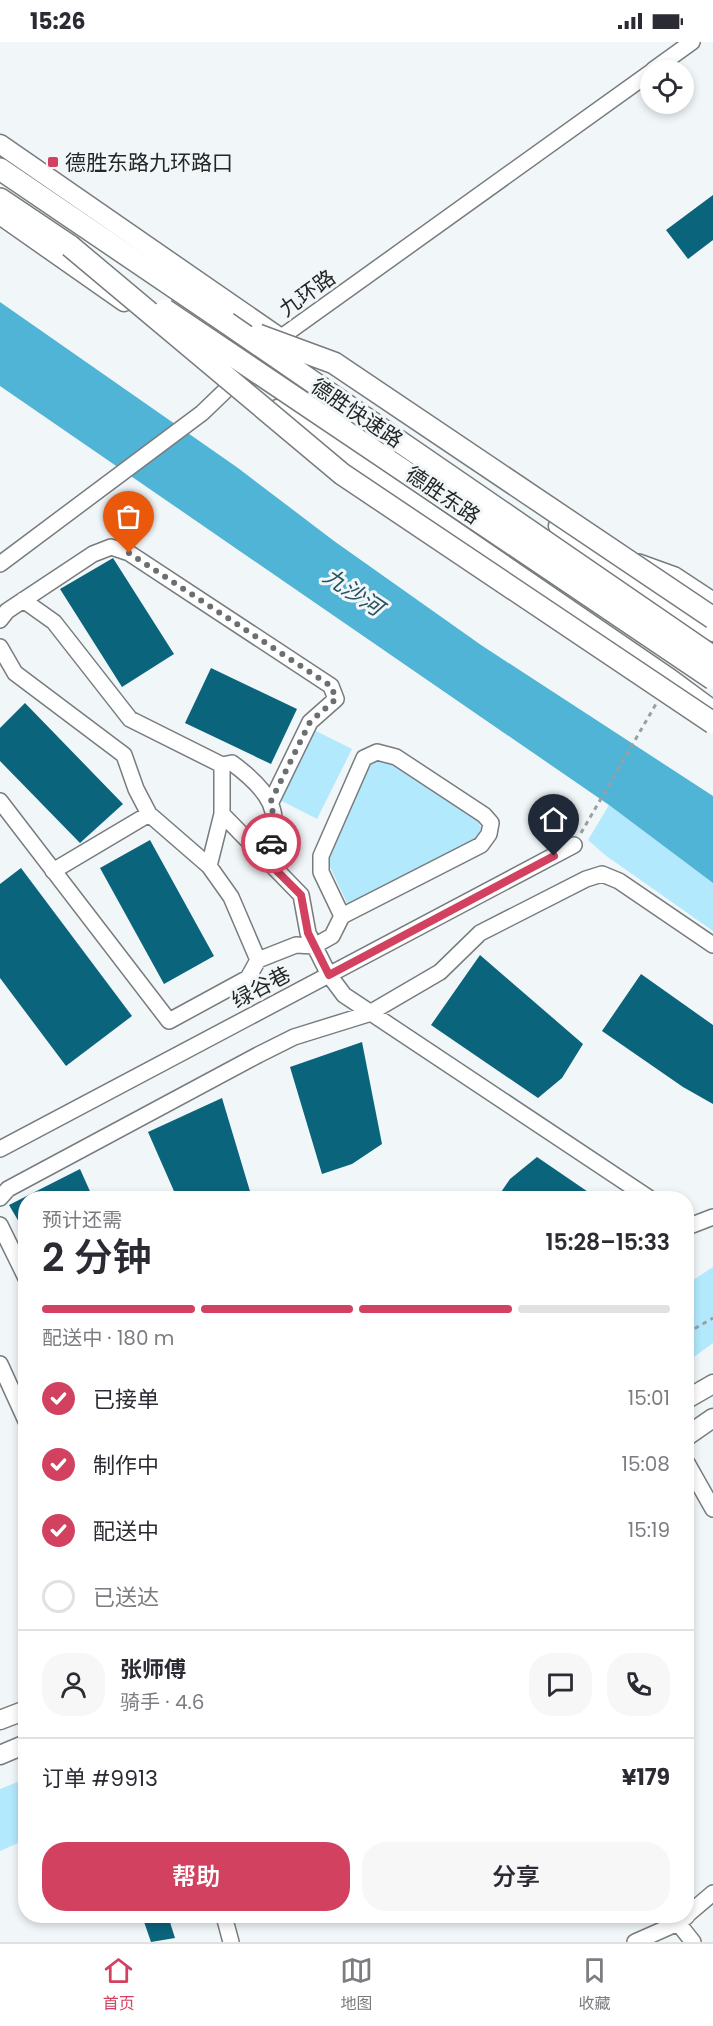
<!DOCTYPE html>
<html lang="zh">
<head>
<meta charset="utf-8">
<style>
  :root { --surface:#fff; --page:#f7f7f7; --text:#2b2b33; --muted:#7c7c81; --line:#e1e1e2; --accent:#d24260 }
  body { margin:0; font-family:Poppins,"Noto Sans SC",sans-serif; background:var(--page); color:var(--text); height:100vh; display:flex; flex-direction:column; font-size:22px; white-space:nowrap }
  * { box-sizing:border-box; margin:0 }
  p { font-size:20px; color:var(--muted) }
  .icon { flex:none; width:33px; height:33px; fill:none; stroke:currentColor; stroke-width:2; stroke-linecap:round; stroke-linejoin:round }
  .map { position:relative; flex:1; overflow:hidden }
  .sheet { position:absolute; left:18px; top:1149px; width:676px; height:732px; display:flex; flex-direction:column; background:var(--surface); border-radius:24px; box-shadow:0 3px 9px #0003 }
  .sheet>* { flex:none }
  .fabs { position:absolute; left:640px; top:18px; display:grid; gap:12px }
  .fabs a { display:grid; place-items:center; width:54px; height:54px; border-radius:50%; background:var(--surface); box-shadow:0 3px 9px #0003; font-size:30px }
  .pin { position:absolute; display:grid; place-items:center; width:51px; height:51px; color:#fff; margin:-62px -26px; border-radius:50% 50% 50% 0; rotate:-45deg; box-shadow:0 0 6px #0007 }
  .pin .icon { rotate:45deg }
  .courier { position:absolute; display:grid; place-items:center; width:60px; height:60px; margin:-30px; border:4px solid #d24260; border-radius:50%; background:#fff; color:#222; box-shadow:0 2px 8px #0007 }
  .overview em { font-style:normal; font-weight:600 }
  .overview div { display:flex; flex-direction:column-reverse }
  .overview { display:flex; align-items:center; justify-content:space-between; height:102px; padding:0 24px }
  h1 { font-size:39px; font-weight:600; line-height:45px }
  .bar { display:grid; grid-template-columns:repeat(4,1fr); gap:9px 6px; align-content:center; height:72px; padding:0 24px }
  .bar i { height:8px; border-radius:4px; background:var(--line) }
  .bar .active { background:var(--accent) }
  .bar p { grid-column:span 4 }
  .line { display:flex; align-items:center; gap:15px; padding:0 24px; border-top:2px solid var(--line) }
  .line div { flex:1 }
  .round { display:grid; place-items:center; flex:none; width:63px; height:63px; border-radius:24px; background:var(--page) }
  ol { padding:0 24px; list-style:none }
  li { display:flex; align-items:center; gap:18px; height:66px }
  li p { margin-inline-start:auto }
  li .icon { padding:6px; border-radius:50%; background:var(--accent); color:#fff; stroke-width:4 }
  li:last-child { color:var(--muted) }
  li i { width:33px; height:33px; border:3px solid var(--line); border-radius:50% }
  .primary-button { display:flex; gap:12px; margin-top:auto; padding:12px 24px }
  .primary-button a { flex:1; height:69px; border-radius:24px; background:var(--accent); color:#fff; font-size:24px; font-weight:600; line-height:69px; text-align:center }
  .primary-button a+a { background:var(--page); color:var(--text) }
  .status { display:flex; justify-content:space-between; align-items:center; height:42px; padding:0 30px; background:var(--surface); direction:ltr }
  .status svg { height:16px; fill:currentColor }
  .tab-bar { display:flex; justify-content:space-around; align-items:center; height:84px; border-top:2px solid var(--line); background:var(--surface); font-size:16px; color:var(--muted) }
  .tab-bar a { display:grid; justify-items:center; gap:3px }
  .tab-bar .active { color:var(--accent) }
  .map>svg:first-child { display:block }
</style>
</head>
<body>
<div class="status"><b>15:26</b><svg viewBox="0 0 49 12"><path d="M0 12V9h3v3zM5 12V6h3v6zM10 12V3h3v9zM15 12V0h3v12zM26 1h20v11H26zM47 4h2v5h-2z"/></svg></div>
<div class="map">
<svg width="713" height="1900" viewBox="0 0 713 1900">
  <rect width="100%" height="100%" fill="#f1f6f8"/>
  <path fill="#b3e9fc" d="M314,688L352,707L317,777L280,758Z
    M378,719H389L476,776L484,791L479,797L356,861H347L329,823L331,810L369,723Z
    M609,763L713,841V889L605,813L588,798Z
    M713,1225V1301L687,1320V1242Z
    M25,1737V1798L0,1809V1747Z"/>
  <path fill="#4fb4d5" d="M0,260L238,426L334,499L481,603L713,754V841L609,763L0,344Z"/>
  <path fill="#0a647c" d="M713,153V198L688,217L666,188Z
    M113,516L174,612L122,645L60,547Z
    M211,626L297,667L271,722L185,681Z
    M25,661L123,762L80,801L0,719V686Z
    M150,798L214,914L164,942L100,826Z
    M21,826L132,974L66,1024L0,936V842Z
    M480,913L583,1002L562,1036L538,1056L431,983Z
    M641,932L713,983V1062L683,1045L602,989Z
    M362,1000L382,1102L352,1122L322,1132L290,1025Z
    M222,1056L252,1156H177L148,1090Z
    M537,1115L597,1156H497L510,1137Z
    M80,1127L93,1156H26V1192L9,1163Z
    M142,1874H168L175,1896L151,1900Z"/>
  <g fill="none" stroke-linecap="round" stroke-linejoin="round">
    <g stroke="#787c7e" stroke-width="18">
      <path id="minor" d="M653,28L692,0
        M639,520L675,533L713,558
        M0,522L202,371L280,296L651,30
        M23,558L54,580L130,677L222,723L232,721C266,746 290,773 262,814
        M0,578L7,569L93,512L111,505L129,511L331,644L336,657L310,680L271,760
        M0,605L15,631L124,713L136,747L149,772L209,824L231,855L258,918
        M0,759L169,979L248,936L258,918L296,903L314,904L332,894L342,874L321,830V814L364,716L377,710L396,715L484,773L491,781L489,792L481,803L342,874
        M222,772L301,853L308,891L329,933L344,953L649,1156
        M209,824L222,772V723
        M53,829L149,772
        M0,1107L574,803
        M0,1156L8,1147L258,1013L294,995L368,972L440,930L480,891L586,837L602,832L619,839L713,903
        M0,1183L26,1236
        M687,1185L713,1175
        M0,1322L26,1379
        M687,1421L713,1467
        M687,1873L713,1851
        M224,1874L231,1900
        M678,1881L693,1900
        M635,1900L678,1881L687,1874"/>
    </g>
    <g stroke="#787c7e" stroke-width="21">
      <path id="major" d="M0,102L282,297
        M0,173L124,260
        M277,367L671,637L713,668
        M558,484L713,590
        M687,1357L713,1342
        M687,1394L713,1376
        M0,1678L26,1668
        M0,1713L26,1702"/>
    </g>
    <g stroke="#787c7e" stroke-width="24">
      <path id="highway" d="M0,127L227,281
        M0,157L70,204"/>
    </g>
    <path stroke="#9c9fa0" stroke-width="3" stroke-dasharray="4.5 4.5" stroke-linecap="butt" d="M581,791L656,662
      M687,1291L713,1276"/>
    <use href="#minor" stroke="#fff" stroke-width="15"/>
    <use href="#major" stroke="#fff" stroke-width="18"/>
    <use href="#highway" stroke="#fff" stroke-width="21"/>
    <g stroke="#787c7e" stroke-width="24" stroke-linecap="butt">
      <path id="highway-bridge" d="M70,204L342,432L713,681
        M165,268L713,637
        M227,281L713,615
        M258,293L334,321L713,576"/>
    </g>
    <use href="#highway-bridge" stroke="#fff" stroke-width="21"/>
  </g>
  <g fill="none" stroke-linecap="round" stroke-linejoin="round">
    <path stroke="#6c6f70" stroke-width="6" stroke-dasharray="0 10.8" d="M129,511L331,644L336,657L310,680L271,759L274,779L271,801"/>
    <path stroke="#d24260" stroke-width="8" d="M271,801L262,814L301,853L308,891L329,933L554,814"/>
  </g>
  <rect fill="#d24260" stroke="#f1f6f8" stroke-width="2" x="47" y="114" width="12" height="12" rx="3"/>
  <g text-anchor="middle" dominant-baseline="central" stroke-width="6" stroke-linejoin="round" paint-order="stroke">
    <g font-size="21" fill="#252727" stroke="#f1f6f8" text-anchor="start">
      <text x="65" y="120">德胜东路九环路口</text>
    </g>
    <g font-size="21" fill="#252727" stroke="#f1f6f8">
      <text transform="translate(307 251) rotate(-36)">九环路</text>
      <text transform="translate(357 371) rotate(34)">德胜快速路</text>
      <text transform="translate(443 453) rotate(34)">德胜东路</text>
      <text transform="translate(261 945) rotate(-28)">绿谷巷</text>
    </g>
    <g font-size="22" font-style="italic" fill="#265261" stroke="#f1f6f8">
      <text transform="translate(353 550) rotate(34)">九沙河</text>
    </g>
  </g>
</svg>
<div class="fabs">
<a><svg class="icon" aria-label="locate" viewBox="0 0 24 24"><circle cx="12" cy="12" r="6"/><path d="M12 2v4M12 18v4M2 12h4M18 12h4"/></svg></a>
</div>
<div class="pin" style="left:129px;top:511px;background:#ea580c"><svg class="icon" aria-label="bag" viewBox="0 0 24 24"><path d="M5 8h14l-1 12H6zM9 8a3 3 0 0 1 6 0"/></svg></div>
<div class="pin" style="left:554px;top:814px;background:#1f2937"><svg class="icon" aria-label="home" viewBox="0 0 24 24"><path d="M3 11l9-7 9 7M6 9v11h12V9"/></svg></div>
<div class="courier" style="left:271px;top:801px"><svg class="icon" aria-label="car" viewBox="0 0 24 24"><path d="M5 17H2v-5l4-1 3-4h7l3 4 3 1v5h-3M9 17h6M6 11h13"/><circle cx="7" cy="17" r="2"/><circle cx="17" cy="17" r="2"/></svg></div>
<section class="sheet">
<div class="overview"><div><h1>2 分钟</h1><p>预计还需</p></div><em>15:28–15:33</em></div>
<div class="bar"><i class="active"></i><i class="active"></i><i class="active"></i><i></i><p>配送中 · 180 m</p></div>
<ol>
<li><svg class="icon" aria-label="check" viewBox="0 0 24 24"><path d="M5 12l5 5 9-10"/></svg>已接单<p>15:01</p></li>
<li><svg class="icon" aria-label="check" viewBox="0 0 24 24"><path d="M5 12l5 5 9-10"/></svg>制作中<p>15:08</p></li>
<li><svg class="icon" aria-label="check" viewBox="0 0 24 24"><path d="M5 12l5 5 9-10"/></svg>配送中<p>15:19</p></li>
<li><i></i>已送达</li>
</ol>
<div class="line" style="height:108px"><a class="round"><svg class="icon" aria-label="person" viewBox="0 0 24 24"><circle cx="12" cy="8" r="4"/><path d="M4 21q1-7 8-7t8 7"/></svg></a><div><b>张师傅</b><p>骑手 · 4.6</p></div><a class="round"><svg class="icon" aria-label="chat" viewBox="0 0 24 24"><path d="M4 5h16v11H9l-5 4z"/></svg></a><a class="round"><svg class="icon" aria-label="phone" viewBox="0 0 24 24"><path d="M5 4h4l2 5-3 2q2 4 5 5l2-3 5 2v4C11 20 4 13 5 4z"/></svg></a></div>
<div class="line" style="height:78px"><div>订单 #9913</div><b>¥179</b></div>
<div class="primary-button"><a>帮助</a><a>分享</a></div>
</section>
</div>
<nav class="tab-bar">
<a class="active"><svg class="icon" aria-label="home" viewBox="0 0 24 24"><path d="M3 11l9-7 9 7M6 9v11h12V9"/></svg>首页</a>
<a><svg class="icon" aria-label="map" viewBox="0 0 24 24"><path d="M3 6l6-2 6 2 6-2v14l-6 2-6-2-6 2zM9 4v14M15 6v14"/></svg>地图</a>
<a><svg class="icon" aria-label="saved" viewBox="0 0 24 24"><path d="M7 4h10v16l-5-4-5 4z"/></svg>收藏</a>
</nav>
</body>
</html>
